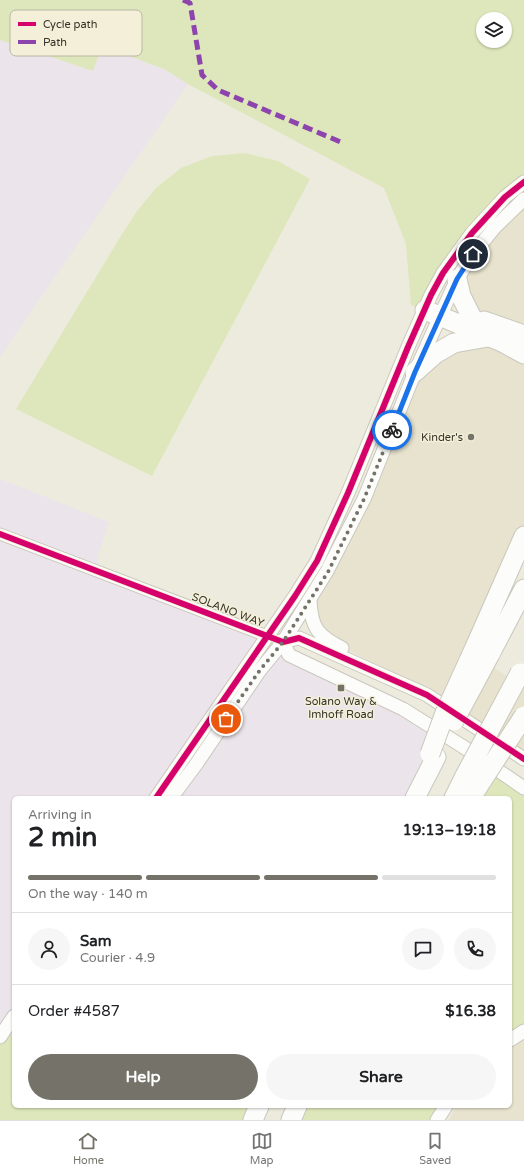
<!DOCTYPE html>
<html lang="en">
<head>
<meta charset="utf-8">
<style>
  :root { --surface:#fff; --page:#f6f6f6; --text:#202124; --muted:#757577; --line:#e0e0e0; --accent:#757369 }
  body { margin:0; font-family:"Varela Round",sans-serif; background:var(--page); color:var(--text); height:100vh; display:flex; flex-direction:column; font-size:15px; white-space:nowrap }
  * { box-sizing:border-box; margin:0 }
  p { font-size:13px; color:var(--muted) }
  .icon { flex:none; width:22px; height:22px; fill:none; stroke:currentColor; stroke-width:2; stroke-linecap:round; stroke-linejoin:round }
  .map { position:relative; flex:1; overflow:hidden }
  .drawer { position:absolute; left:12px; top:796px; width:500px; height:312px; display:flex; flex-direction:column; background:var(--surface); border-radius:6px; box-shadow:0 1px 3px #0004 }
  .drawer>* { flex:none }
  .controls { position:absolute; left:476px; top:12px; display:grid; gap:8px }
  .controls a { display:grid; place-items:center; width:36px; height:36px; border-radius:50%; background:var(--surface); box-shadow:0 1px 3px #0004; font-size:20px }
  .pin { position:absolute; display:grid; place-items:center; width:34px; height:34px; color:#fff; margin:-17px; border:2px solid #fff; border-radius:50%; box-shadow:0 1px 4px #0007 }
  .courier { position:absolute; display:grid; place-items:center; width:40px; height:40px; margin:-20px; border:3px solid #1a73e8; border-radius:50%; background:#fff; color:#222; box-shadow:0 1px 5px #0007 }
  .head em { font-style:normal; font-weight:800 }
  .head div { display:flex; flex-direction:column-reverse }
  .head { display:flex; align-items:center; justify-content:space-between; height:68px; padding:0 16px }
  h1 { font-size:26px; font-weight:800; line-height:30px }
  .bar { display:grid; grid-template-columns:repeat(4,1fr); gap:6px 4px; align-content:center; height:48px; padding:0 16px }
  .bar i { height:5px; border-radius:3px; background:var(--line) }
  .bar .selected { background:var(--accent) }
  .bar p { grid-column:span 4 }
  .line { display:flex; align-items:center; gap:10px; padding:0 16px; border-top:1px solid var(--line) }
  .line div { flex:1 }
  .round { display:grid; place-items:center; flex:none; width:42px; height:42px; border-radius:21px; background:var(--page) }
  .button { display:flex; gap:8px; margin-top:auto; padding:8px 16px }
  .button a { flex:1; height:46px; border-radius:24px; background:var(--accent); color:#fff; font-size:16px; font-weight:800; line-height:46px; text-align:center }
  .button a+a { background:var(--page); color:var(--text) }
  .dock { display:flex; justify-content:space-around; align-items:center; height:56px; border-top:1px solid var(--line); background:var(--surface); font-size:11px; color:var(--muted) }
  .dock a { display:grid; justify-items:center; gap:2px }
  .dock .selected { color:var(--accent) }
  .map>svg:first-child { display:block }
</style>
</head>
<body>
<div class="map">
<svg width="524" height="1120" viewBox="0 0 524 1120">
  <rect width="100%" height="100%" fill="#edebde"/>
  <path fill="#e7e3ce" d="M524,199V335L471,316L457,279Z
    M473,339L524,354V535L473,653L524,688V759L397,682L390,671L327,640L311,615L327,571L415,372Z
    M524,1037V1120H449L456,1106H510V1047Z"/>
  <path fill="#ebe4ea" d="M0,40L93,71L102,45L164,69L188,84L0,357Z
    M0,479L109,522L98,556V571L267,636L156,798H14V1036L0,1032Z
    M283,642L289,655L446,736L415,798H171Z"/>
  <path fill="#dee7bb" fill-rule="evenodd" d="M0,0H524V182L505,197L425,310L411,305L406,244L384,188L188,84L164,69L102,46L93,71L0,40ZM483,19H505V41H483Z
    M245,153L278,161L310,179L152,476L16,409L119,239L137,211L156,188L181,168L212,156Z
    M493,764L524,788V1025L510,1037V798H471Z
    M0,1032L14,1036V1106H259L253,1120H0Z
    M297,1106H446L437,1120H291Z"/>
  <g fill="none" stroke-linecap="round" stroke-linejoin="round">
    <g stroke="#c9c7bd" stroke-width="13">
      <path id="minor" d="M0,534L267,636"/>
    </g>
    <g stroke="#c9c7bd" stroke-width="15">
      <path id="tertiary" d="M310,600C311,628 318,636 342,648
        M280,641L283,642L299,638L427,695L524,759
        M283,642L289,655L403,709L462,746L524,788
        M156,798L295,596L317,561L348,493L408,347L431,295L443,273L472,233L505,197L524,182
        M171,798L197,763L260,670L283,642L327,571L364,499L415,372L457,279L473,254L495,227L524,199
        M0,1037L14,1016
        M510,1040L524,1031
        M437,1120L446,1106"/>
    </g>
    <g stroke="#c9c7bd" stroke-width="21">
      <path id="motorway" d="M457,279L461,296L471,316
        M425,310L502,342L524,354
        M484,321L524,335
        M415,372L435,354L454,343L488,337
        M476,645L524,536
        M490,654L524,589
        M415,798L436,757
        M454,798L465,776
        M471,798L479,785
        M253,1120L259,1106
        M291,1120L297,1106"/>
    </g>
    <use href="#minor" stroke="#fcfcfa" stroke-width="11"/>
    <use href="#tertiary" stroke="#fcfcfa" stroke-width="13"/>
    <use href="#motorway" stroke="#fcfcfa" stroke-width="19"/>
    <g stroke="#c9c7bd" stroke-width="21" stroke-linecap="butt">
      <path id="motorway-bridge" d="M454,721L490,654
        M430,754L445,713L476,645
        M465,776L520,673
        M479,785L524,716"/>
    </g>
    <use href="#motorway-bridge" stroke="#fcfcfa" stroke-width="19"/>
    <path stroke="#8e44ad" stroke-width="5" stroke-dasharray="10 5" stroke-linecap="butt" d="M183,0L190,3L202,75L218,90L343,143"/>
    <g stroke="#f3efd8" stroke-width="8">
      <path id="cycleway" d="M0,534L283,642L299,638L427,695L524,759
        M156,798L295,596L317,561L348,493L408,347L431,295L443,273L472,233L505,197L524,182"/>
    </g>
    <use href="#cycleway" stroke="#d6006c" stroke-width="6"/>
  </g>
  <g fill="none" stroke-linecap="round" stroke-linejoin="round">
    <path stroke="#757369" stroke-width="4" stroke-dasharray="0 7.2" d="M226,719L260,670L283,642L328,572L364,499L392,430"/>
    <path stroke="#1a73e8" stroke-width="5" d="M392,430L415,372L457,279L473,254"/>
  </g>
  <g fill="#757369" stroke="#f3efd8" stroke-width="1.5">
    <circle cx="471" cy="437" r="4"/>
    <rect x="337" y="684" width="8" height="8" rx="2"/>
  </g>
  <g text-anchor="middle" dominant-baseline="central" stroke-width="3" stroke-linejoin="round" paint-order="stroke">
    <g font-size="11" fill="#35332a" stroke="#f3efd8" text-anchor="end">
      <text x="463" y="437">Kinder's</text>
      <text x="341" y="701" text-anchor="middle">Solano Way &amp;<tspan x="341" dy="13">Imhoff Road</tspan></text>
    </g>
    <g font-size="11" fill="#35332a" stroke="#f3efd8">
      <text transform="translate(228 610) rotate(21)">SOLANO WAY</text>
    </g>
  </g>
  <rect x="10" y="10" width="132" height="46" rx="6" fill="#f3efd8" stroke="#bab7a4" stroke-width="1"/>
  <rect x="18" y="22" width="18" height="4" fill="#d6006c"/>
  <rect x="18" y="40" width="18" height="4" fill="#8e44ad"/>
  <g font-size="11" fill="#35332a">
    <text x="43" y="28">Cycle path</text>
    <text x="43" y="46">Path</text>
  </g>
</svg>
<div class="controls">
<a><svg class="icon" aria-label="layers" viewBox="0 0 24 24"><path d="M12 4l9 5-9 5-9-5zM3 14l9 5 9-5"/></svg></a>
</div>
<div class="pin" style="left:226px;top:719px;background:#ea580c"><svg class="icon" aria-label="bag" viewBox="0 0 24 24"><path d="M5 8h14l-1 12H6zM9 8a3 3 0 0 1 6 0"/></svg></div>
<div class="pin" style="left:473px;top:254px;background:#1f2937"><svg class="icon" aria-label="home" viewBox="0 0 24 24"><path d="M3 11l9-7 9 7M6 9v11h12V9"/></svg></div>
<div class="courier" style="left:392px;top:430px"><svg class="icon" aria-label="bike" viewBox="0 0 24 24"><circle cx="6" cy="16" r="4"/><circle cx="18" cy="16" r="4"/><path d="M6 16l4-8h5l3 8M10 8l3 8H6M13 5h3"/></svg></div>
<section class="drawer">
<div class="head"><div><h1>2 min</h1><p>Arriving in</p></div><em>19:13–19:18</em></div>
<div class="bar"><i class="selected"></i><i class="selected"></i><i class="selected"></i><i></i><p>On the way · 140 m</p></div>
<div class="line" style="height:72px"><a class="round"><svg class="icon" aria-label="person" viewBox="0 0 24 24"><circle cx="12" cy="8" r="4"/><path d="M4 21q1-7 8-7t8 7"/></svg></a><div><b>Sam</b><p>Courier · 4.9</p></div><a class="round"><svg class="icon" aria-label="chat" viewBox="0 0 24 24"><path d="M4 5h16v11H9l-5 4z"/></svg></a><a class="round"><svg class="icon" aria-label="phone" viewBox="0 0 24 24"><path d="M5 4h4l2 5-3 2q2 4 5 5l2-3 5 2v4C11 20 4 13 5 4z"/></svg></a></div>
<div class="line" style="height:52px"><div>Order #4587</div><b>$16.38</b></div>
<div class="button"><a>Help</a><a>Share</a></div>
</section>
</div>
<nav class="dock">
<a class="selected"><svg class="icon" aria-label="home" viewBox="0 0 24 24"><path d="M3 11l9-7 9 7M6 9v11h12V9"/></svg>Home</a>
<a><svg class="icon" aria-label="map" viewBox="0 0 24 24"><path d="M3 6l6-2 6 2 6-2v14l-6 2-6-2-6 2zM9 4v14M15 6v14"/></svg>Map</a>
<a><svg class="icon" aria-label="saved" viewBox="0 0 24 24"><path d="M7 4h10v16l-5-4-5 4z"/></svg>Saved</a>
</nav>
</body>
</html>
